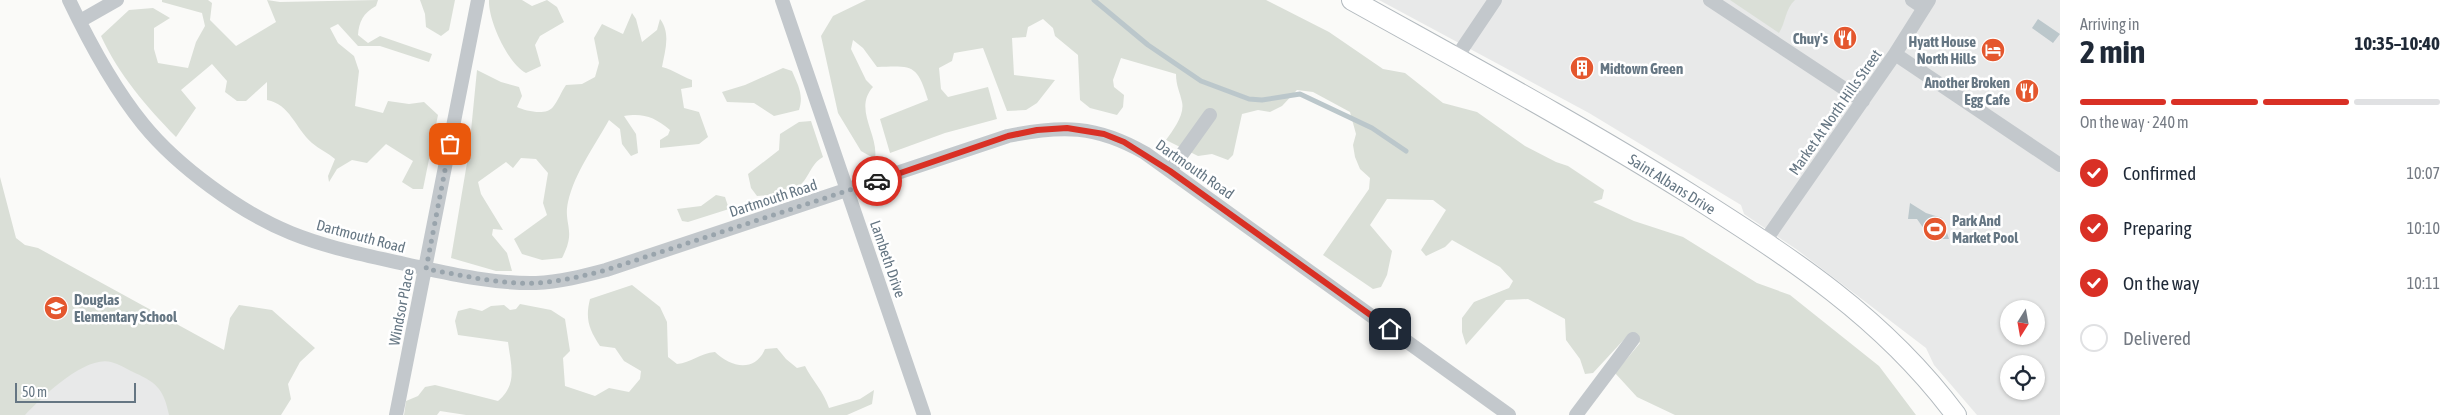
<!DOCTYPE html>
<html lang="en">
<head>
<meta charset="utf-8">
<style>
  :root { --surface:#fff; --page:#f6f6f7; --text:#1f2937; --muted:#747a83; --line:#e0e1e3; --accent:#d93025 }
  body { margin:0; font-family:"Asap Condensed",sans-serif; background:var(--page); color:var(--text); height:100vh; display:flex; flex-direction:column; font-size:19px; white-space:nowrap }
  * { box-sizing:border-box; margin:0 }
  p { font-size:16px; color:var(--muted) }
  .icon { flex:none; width:28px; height:28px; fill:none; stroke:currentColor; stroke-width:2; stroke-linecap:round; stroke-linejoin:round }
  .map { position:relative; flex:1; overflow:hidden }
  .sheet { display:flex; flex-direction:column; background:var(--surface); width:400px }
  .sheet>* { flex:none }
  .needle { width:32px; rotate:191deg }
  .controls { position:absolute; left:2000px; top:300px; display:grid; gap:10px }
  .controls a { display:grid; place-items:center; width:45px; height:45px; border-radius:50%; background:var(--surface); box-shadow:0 1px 4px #0004; font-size:25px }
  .scale { position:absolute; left:15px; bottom:12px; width:121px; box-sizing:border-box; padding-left:5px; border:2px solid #657683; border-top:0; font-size:14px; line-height:18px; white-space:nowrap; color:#657683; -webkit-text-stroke:4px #fff; paint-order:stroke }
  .pin { position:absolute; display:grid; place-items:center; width:42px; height:42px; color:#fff; margin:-21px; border-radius:10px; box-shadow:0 2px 8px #0006 }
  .courier { position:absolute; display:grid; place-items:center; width:50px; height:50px; margin:-25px; border:4px solid #d93025; border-radius:50%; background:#fff; color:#222; box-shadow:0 1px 6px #0007 }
  .summary em { font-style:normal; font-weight:700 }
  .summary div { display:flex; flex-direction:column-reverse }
  .summary { display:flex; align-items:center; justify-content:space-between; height:85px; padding:0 20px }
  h1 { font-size:32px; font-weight:700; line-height:38px }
  .bar { display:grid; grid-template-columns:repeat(4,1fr); gap:8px 5px; align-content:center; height:60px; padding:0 20px }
  .bar i { height:6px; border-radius:4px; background:var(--line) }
  .bar .active { background:var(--accent) }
  .bar p { grid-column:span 4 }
  ol { padding:0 20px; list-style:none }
  li { display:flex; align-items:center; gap:15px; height:55px }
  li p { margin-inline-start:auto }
  li .icon { padding:5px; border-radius:50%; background:var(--accent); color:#fff; stroke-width:4 }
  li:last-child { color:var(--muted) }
  li i { width:28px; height:28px; border:2px solid var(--line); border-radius:50% }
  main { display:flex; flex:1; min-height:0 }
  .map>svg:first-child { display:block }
</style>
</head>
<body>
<main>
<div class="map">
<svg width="2060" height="415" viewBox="0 0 2060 415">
  <rect width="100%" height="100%" fill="#fafaf8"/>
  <path fill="#e8e9e9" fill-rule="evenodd" d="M1379,0H2060V415H1977L1934,365L1926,348L1796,249L1744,214L1741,205L1589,113ZM2009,309H2036V336H2009ZM2009,364H2036V391H2009Z
    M0,265L213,415H0Z"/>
  <path fill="#dadfd7" d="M162,0H208L212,3L210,20L236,46L276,22L267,0L280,2L378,0L376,6C363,13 359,22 358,35L368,43L380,36L432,54L429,62L380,46H358L338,24L330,28L338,43L354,56L359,71L355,106L383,113L388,101L409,104L424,102L438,115L423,189H413L402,182L413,161L386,144L367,163L352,160L337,169L329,182L328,176L335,159C328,153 319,149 312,143C295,128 290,104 267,100V82L246,101H237L225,92L227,81L212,64L181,90L196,108L176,137C146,106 119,75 101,36L129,10L153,8L170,18L154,28V49L158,63L188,68L196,42L205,26L202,13L162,2Z
    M420,0H455L449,30L441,36L426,27L425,14Z
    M489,0H522L532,6L547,0L557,7L564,22L540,36L535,45L541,66L526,73C508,64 488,20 489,0Z
    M866,0H1266L1329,32L1383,69L1405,73L1443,103L1477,112L1525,146L1556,162L1568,166L1604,190L1602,199L1593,202L1634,221L1683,237L1757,283L1790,295L1879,366L1916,415H1675L1637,397L1615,373L1640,343L1630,333L1593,373L1585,374L1580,359L1566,340L1565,319L1528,299L1506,300L1466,345L1462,332V318L1474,302L1509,288L1513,281L1500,267L1452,240L1445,247L1426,256L1421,250L1446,210L1433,200L1387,199L1370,225L1392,251L1387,275L1381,287L1373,289L1323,255L1369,189L1370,178L1360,169L1355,157L1353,145L1356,134L1350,112L1313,92L1297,90L1282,106L1270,112L1258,110L1242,114L1233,155L1228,160L1212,154L1198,156L1166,140C1173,130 1185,115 1182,102C1180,92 1176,86 1176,74L1121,58L1113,80L1114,87L1124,95L1123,107L1117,115L1090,108L1080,100L1078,55L1055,36L1053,28L1043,19L1028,27L1026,37L1012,38L1014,75L1055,80L1037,103L1026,110L1007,111L983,48L954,53L952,61L939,68L941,89L948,97L988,87L997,119L945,133L890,153L880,119L928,100C917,64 913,66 877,67L863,48L853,40L851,49L866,80L873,87C853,109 879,134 875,159L861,151L838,113L821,36L833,16Z
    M1730,0H1795C1785,9 1786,22 1779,33Z
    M632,13L636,19L642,42L657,30L660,19C671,33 665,51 662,67C674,70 681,76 692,80V87L681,89L684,108L699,112L708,137L699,144L660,148V140L668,135L670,130C654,117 644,113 624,116L636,134L638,153L631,156L622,144L620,129L609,120C594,147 575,172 568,202C563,225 577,230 562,258L542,260L522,254L514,239L547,215L543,203L548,173L536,159L521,158L513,168L506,162L478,182L481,194L503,230L493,229L492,235L507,253L512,271H496L451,258L469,151L477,70L501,82L519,87L522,96L517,107C526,111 546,116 553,107C558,101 561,92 566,85L582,84L595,77L599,63L594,38L602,24L623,34Z
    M783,68L792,71C798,85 804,95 799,110L774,116L754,103L727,102L722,92L745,85Z
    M811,121L823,157C813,163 812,169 806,178C797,194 773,195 757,196L751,188L748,174L779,150L780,134L799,122Z
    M0,177L16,238L25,245L38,248L224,350L230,318L239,305L272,310L315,348L300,362L288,384L291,399L281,415H169C164,391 158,383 135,373C127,369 119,364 111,362C85,355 41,398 25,415H0Z
    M716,195L725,197L729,209L688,222L682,221L677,209L701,206Z
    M632,285L660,307L667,322L668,357L677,364C691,363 700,353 715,352C730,367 755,373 765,349L777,348L786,359L797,368L805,366C812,380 824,392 829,408L860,399L874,390L872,404L847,415H466L440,411L437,415H404L406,401L418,396L425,387L435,385L498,401C518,384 511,366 508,342L458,335L455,321L458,311L470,308L482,311L491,306L504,305L510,310L516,309L520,304L551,310L565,319L570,351L563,358L565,386L595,396L609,388L629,392L640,379L641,371L624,361L615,348L600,346C589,329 585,319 590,299Z"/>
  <path fill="#bbc7cb" d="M2038,19L2060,34L2053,43L2032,28Z
    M1910,203L1926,213L1942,218L1949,239H1931L1917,219H1908Z"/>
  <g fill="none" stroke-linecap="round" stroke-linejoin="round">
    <path stroke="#bbc7cb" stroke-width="5" d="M1094,0L1148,45L1201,81L1249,99L1262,100L1300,94L1372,128L1406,151"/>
    <g stroke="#b3babf" stroke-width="22">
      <path id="secondary" d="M1352,0C1465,63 1580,125 1690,194C1792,259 1883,317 1956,415"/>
    </g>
    <path stroke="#c3c8cc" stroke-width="14" d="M69,0C89,42 113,87 143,124C177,166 241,213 291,233C328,248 366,255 405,264C447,273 492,284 536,283C560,282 583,276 606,270L1008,136C1062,125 1096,125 1145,153L1509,415
      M782,0L924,415
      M1710,0L1863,101
      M1912,0L1924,8
      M80,21L117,0
      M1895,54L2060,165
      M1456,58L1495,0
      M1170,171L1210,115
      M1765,241L1895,54L1929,0
      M396,415L478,0
      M1576,415L1633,339"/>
    <use href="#secondary" stroke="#fff" stroke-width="20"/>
  </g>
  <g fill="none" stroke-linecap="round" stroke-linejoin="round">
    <path stroke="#99a4ac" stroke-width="5" stroke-dasharray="0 9" d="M450,144L426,269C462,275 501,285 538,283C561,281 584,276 606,270L877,181"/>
    <path stroke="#d93025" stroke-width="6" d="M877,181L1008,136L1037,130L1067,128L1104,134L1124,142L1170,171L1390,329"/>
  </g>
  <defs>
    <g id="restaurant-disc" transform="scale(1.25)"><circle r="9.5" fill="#e4572e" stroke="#fff"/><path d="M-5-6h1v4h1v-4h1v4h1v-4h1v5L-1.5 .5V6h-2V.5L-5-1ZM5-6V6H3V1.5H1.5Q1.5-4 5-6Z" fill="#fff"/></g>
    <g id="hotel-disc" transform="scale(1.25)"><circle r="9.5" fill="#e4572e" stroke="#fff"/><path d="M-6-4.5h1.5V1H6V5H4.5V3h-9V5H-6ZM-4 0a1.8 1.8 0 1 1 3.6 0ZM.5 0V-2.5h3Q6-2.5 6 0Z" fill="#fff"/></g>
    <g id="building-disc" transform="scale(1.25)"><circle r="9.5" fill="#e4572e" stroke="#fff"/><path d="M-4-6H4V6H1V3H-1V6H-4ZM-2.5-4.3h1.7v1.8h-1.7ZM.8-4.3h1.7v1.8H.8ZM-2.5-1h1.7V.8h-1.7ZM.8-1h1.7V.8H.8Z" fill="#fff"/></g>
    <g id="stadium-disc" transform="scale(1.25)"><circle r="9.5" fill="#e4572e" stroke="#fff"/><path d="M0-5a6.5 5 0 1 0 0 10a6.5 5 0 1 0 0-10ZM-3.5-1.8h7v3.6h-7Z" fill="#fff"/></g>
    <g id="school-disc" transform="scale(1.25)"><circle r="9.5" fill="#e4572e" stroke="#fff"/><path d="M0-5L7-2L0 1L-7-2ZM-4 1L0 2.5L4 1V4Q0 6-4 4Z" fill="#fff"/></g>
  </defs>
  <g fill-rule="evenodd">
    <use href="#restaurant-disc" x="1845" y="38"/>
    <use href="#hotel-disc" x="1993" y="50"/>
    <use href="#building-disc" x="1582" y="68"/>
    <use href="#restaurant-disc" x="2027" y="91"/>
    <use href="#stadium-disc" x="1935" y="229"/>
    <use href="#school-disc" x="56" y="308"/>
  </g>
  <g text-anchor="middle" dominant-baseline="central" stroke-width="5" stroke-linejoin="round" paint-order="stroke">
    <g font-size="15" font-weight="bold" fill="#657683" stroke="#fff" text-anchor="end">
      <text x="1828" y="38">Chuy's</text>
      <text x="1976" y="41">Hyatt House<tspan x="1976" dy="17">North Hills</tspan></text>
      <text x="1600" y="68" text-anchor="start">Midtown Green</text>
      <text x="2010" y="82">Another Broken<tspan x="2010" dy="17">Egg Cafe</tspan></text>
      <text x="1952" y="220" text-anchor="start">Park And<tspan x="1952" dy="17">Market Pool</tspan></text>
      <text x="74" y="299" text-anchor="start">Douglas<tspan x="74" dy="17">Elementary School</tspan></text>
    </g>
    <g font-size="15" fill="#657683" stroke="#fff">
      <text transform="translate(1835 112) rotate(-55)">Market At North Hills Street</text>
      <text transform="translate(1195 169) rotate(35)">Dartmouth Road</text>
      <text transform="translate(1672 184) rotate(32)">Saint Albans Drive</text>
      <text transform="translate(773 198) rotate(-18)">Dartmouth Road</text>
      <text transform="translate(361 236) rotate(15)">Dartmouth Road</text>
      <text transform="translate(888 259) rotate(71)">Lambeth Drive</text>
      <text transform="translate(401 307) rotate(-79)">Windsor Place</text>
    </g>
  </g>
</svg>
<div class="controls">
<a><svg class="needle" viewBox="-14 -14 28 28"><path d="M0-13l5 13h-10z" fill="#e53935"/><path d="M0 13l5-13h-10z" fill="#747a83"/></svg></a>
<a><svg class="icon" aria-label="locate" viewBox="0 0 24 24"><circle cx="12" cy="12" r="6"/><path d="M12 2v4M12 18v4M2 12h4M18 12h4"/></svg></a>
</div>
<div class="scale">50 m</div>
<div class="pin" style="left:450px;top:144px;background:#ea580c"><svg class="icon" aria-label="bag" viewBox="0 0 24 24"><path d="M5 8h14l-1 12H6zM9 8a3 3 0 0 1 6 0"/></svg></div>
<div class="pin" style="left:1390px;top:329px;background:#1f2937"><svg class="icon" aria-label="home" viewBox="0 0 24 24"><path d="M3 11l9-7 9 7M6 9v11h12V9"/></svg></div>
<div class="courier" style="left:877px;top:181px"><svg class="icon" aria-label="car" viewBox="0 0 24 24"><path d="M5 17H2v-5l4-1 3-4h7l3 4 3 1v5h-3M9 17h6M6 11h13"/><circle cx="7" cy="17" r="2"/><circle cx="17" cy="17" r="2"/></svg></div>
</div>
<section class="sheet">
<div class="summary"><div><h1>2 min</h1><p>Arriving in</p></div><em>10:35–10:40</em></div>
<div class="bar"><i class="active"></i><i class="active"></i><i class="active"></i><i></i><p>On the way · 240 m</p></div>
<ol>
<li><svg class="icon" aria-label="check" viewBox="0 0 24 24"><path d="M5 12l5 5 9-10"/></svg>Confirmed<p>10:07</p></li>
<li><svg class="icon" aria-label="check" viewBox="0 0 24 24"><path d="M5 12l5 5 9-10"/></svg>Preparing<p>10:10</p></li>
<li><svg class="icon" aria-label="check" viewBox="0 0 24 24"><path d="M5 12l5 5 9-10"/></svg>On the way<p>10:11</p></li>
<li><i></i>Delivered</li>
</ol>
</section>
</main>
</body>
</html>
